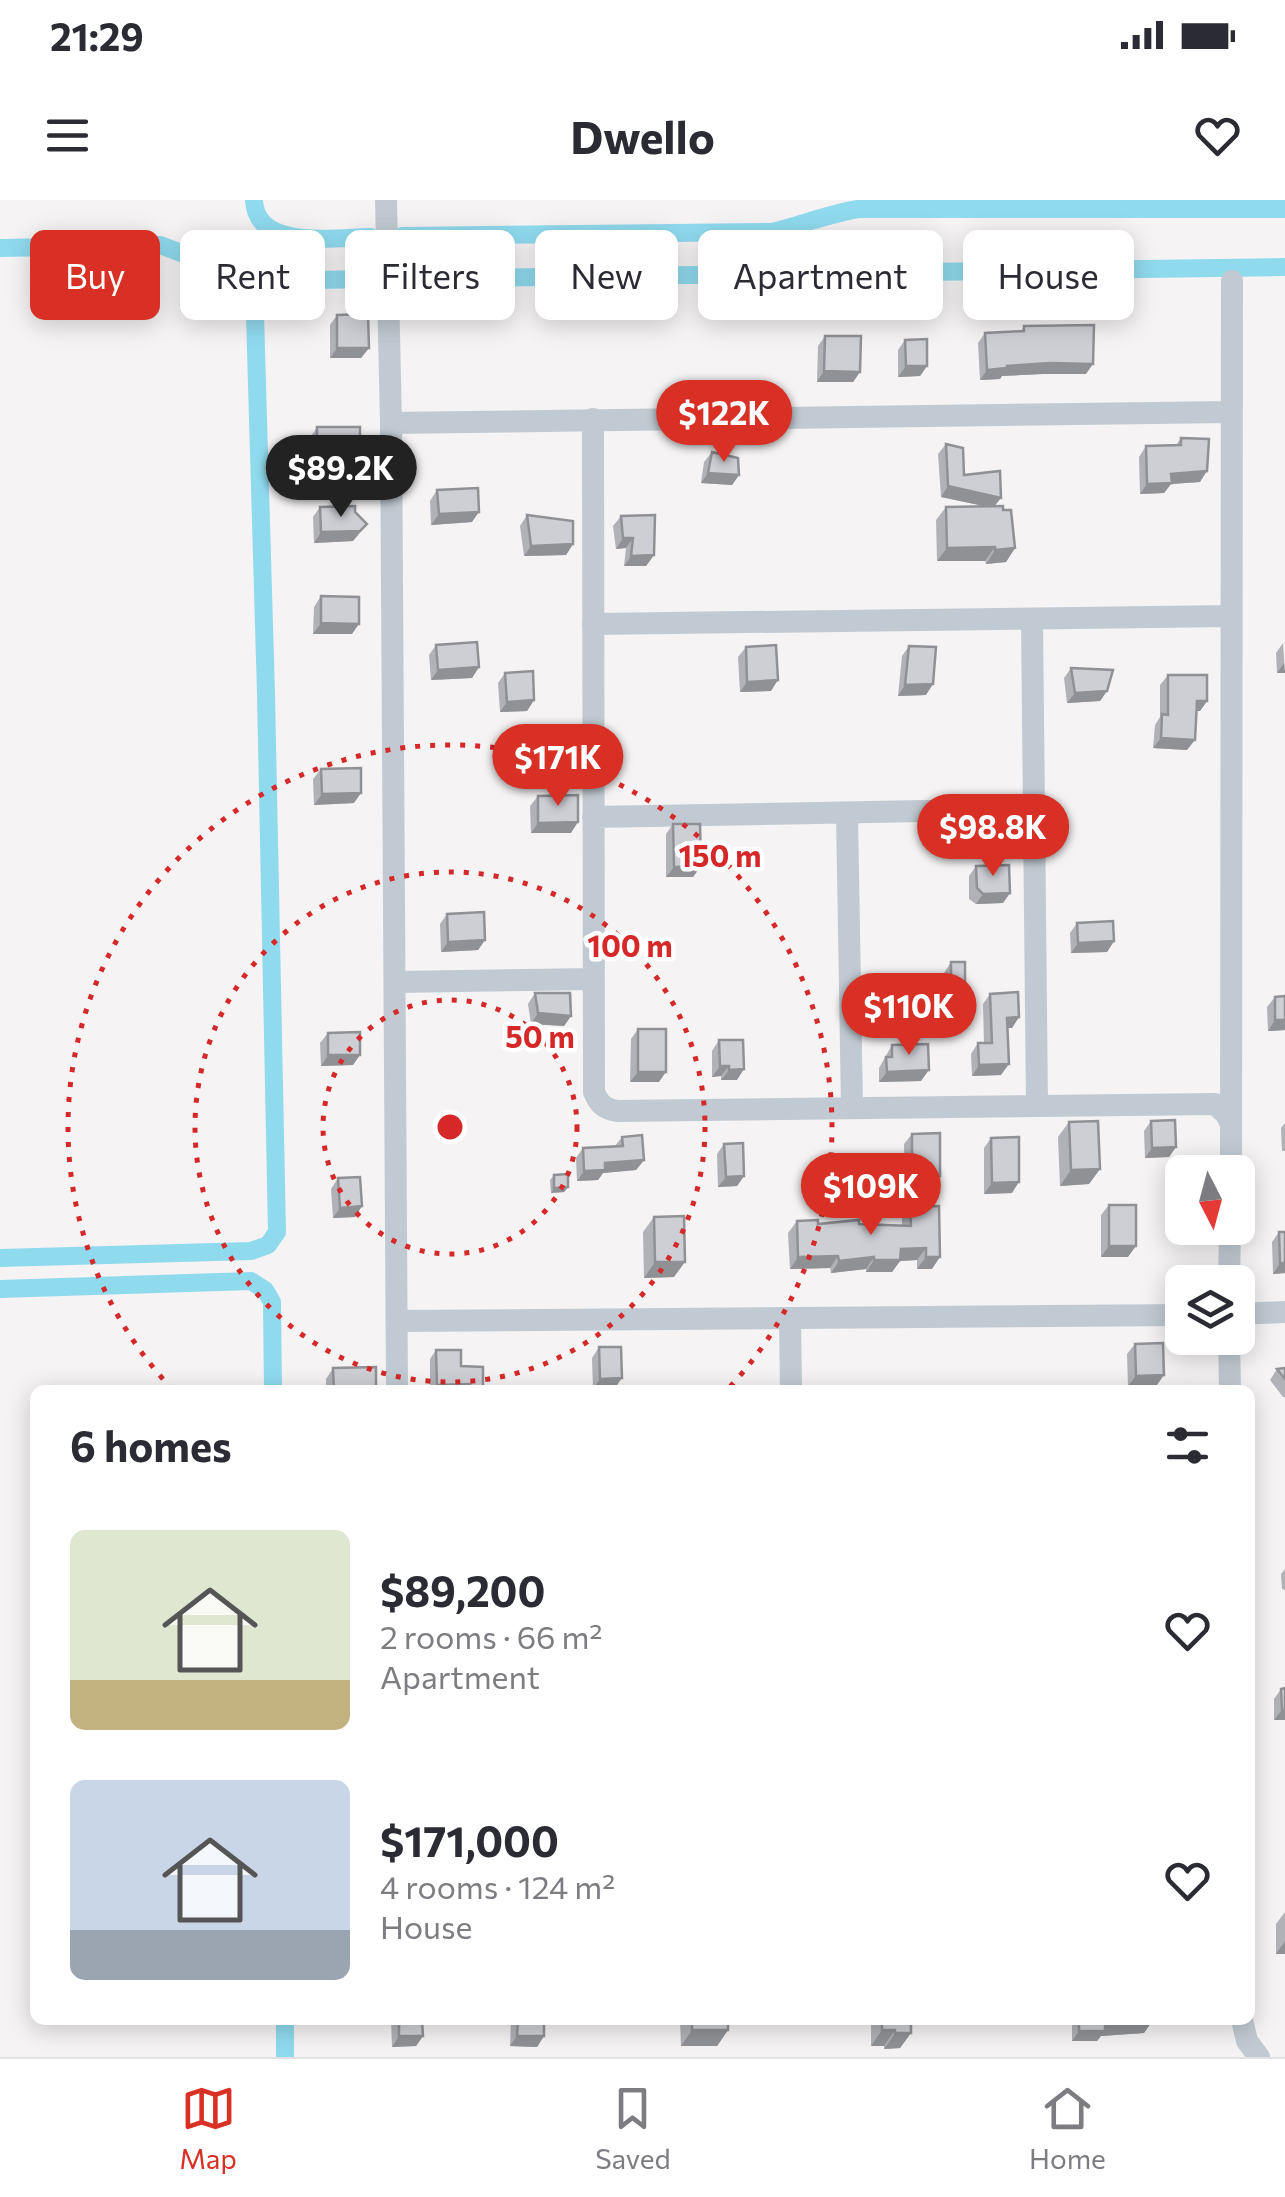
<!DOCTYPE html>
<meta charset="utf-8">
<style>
:root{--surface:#fff;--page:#f2f2f3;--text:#2b2b33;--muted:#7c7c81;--line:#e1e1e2;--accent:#d93025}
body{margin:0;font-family:Commissioner,sans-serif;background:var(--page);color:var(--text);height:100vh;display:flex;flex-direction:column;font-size:38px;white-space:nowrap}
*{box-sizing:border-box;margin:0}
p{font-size:32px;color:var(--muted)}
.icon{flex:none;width:55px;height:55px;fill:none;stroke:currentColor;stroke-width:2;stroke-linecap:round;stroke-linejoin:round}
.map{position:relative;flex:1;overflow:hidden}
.side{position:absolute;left:30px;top:1185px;width:1225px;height:640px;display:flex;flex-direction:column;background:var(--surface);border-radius:15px;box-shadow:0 5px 25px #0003}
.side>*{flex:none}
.guide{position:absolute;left:30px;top:30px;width:1225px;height:90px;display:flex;gap:20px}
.needle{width:65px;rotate:174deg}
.tools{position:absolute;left:1165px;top:955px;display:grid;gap:20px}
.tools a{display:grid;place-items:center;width:90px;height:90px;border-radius:15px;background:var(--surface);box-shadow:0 5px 25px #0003;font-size:50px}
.price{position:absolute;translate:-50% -85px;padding:0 22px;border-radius:35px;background:var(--accent);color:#fff;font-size:32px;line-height:65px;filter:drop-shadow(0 2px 5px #0008)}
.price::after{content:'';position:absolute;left:50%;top:60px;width:30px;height:22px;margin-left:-15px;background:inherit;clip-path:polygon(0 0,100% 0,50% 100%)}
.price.current{background:#222;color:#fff}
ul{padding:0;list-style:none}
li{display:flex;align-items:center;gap:30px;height:250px;padding:0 40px}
li span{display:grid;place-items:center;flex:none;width:280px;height:200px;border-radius:15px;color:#555}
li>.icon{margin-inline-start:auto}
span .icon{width:120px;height:120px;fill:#fffc;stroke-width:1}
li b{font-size:42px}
h2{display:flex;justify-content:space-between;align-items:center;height:120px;padding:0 40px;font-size:42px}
.tag{padding:0 35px;border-radius:15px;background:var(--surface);box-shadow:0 5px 25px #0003;font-size:35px;line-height:90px}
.tag.current{background:var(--accent);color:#fff}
.status{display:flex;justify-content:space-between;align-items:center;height:70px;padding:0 50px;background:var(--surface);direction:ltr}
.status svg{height:28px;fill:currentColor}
header{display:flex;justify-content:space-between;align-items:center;height:130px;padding:0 40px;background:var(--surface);font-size:45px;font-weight:700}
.menu{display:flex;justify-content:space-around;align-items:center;height:140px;border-top:2px solid var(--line);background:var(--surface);font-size:28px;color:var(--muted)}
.menu a{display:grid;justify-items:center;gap:5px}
.menu .current{color:var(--accent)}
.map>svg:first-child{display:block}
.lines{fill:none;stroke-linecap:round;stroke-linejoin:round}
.canal{stroke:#90daee;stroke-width:18}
.minor{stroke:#c1cad2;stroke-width:22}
.wall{fill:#b0b2b7}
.shaded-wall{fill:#909195}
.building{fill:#cdcfd5;stroke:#909195;stroke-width:2.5}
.ring{fill:none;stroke:#d62828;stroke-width:5;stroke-dasharray:5 10}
.centre{fill:#d62828;stroke:#fff;stroke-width:5}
.ring-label{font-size:30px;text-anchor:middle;font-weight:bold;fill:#d62828;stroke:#fff;stroke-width:9;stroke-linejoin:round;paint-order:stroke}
</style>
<div class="status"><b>21:29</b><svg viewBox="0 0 49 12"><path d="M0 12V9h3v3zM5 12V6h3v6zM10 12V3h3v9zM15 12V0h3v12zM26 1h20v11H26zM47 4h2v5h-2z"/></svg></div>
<header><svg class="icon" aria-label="menu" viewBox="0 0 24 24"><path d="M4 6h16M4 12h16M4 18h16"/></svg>Dwello<svg class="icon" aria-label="heart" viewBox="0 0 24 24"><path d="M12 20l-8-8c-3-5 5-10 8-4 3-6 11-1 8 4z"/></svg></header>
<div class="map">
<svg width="1285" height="1857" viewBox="0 0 1285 1857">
<rect width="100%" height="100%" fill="#f5f3f3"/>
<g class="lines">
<path class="canal" d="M254,0C256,51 337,37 371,37
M402,36L772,32C801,25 828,14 858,9H1285
M0,48L160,45L192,57L223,75L254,81L372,79
M403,79L1285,67
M0,1058L251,1051L268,1045L277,1032L266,494L254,81
M0,1089L251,1081L265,1090L272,1102L273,1190
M285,1820V1857"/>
<path class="minor" d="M386,0L391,223L397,1190
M593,219L594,892C599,904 604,909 618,911L1215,904L1226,914L1230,922
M391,223L1231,212
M1032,419L1037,906
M593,424L1231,416
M847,613L852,908
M593,617L1034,609
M395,782L593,779
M1231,972L1232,81
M1229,1082L1230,1028
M1238,1114L1285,1112
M790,1119L791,1190
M397,1121L1182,1115
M1229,1138L1230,1190
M1242,1820L1247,1841L1259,1857"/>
</g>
<path class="wall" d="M337,115L369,148L361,158H330V125Z
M1024,126L1086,174H1043L1002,176L1000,179L980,180L978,143L985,133L1021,131Z
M825,136L860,172L853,182H817L818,146Z
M905,140L927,166L920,176L898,177V150Z
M317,227L353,267H310V238Z
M1181,238L1200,282L1171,284L1164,293L1140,294L1139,257L1146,246L1176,245Z
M946,244L964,275L995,306L1003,310L1015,348L1006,362L986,364L985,361H937L936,320L946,307L985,306L941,297L938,254Z
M712,252L739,275L732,285L701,283L704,262Z
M437,290L472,322L431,325L430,301Z
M320,307L355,312L367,324L353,341L314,343L313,317Z
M527,315L573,344L566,355L524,356L520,326Z
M621,316L654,355L646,366H624L626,348L616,349L613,326Z
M321,396L352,434H313L314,407Z
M1283,443L1285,473H1277L1276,453Z
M436,445L479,467L472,478L431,480L429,455Z
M909,446L926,495L898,496L902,456Z
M746,447L771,491L740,492L738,457Z
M1071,468L1107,491L1100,501L1067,503L1064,478Z
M505,473L534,500L527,511L500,512L498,483Z
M1168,475L1207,501L1200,511H1196L1187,550L1153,548L1155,525L1160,517V485Z
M321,569L354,603L314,605L313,579Z
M538,596L571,633H531L530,606Z
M673,624L701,666L693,677H666V634Z
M976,666L1010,693L1003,703L976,704L969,699V676Z
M447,714L485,740L478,750L441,752L440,724Z
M1077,723L1114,741L1107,752L1071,753L1070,733Z
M951,762L965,786L958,797H944V773Z
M535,793L571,816L564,826L531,824L528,804Z
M990,794L1019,817L1012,828H1007L1001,875L972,876L971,854L978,843H984L983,804Z
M1275,797L1285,830L1268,831L1267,807Z
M638,829L659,882H630L631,839Z
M328,833L353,865L321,866L320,843Z
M719,840L737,880H721V876L712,877V851Z
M892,845L921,881L879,882V868Z
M1151,921L1176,947L1169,957L1145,958L1144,931Z
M1069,922L1100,969L1089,984L1060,986L1058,937Z
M1285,923V951H1282L1281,928Z
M912,934L933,986L905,987L904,944Z
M622,937L644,960L636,970L603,973L598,980L577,981L576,958L583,948L615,946Z
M991,938L1012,993L984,994V948Z
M724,944L744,976L737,986L718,987L717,954Z
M554,975L568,987L564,992L551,993L550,980Z
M338,978L362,1006L355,1017L333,1018L331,989Z
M1109,1005L1128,1057H1101V1015Z
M910,1007L932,1069H917V1060L900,1061L892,1072H866V1069L831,1073L830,1068L790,1069L788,1033L797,1021L818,1024L902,1025V1019Z
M654,1017L674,1077L644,1078L643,1032Z
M1279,1032H1285V1073L1273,1074L1272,1042Z
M1135,1144L1157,1185L1128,1186L1127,1154Z
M599,1147L615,1188L593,1189L592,1158Z
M436,1150L461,1166L483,1188L481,1190H430V1159Z
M333,1168L375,1190H326V1179Z
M1285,1168V1197H1283L1270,1180L1277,1169Z
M1285,1369V1390L1282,1389L1281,1374Z
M1285,1488V1520H1274V1499L1281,1489Z
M1285,1712V1754H1276V1724Z
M391,1820H422L423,1836L416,1846L392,1847Z
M511,1820H544V1836L537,1847L510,1846Z
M681,1820H728V1830L717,1846H681L680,1822Z
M871,1820H911V1833L900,1848L884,1849V1846H871Z
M1072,1820H1153L1144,1833L1101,1836L1097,1841H1072Z"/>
<path class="shaded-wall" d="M337,148H369L361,158H330Z
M1050,163L1093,164L1086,174H1043L1002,176L1000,179L980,180L987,170L1007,166Z
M906,166H927L920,176L898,177Z
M824,171L860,172L853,182H817Z
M360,256L353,267H310L317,257Z
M1207,271L1200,282L1171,284L1164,293L1140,294L1147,284L1171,274Z
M708,273L739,275L732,285L701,283Z
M948,286L1001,298L993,308L941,297Z
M479,312L472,322L431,325L439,314Z
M367,324L353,341L314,343L321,332Z
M623,338H633L626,348L616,349Z
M573,344L566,355L524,356L531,346Z
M995,347L985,361H937L947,348Z
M1015,348L1006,362L986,364L995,350Z
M654,355L646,366H624L631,356Z
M321,423L359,424L352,434H313Z
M1284,463L1285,473H1277Z
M479,467L472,478L431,480L438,470Z
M778,480L771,491L740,492L747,482Z
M933,484L926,495L898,496L905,485Z
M1107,491L1100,501L1067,503L1075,493Z
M534,500L527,511L500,512L507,502Z
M1197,501H1207L1200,511H1190Z
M1161,538L1195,540L1187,550L1153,548Z
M361,593L354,603L314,605L322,594Z
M578,622L571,633H531L538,623Z
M701,666L693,677H666L674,667Z
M1010,693L1003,703L976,704L983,694Z
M485,740L478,750L441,752L448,742Z
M1114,741L1107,752L1071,753L1078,743Z
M965,786L958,797H944L951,787Z
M538,813L571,816L564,826L531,824Z
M1019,817L1012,828H1000L1007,818Z
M1275,820H1285V830L1268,831Z
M328,855H360L353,865L321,866Z
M1009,864L1001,875L972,876L979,865Z
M720,866H729L721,876L712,877Z
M744,869L737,880H721L729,870Z
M929,870L921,881L879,882L887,872Z
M638,872H666L659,882H630Z
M1176,947L1169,957L1145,958L1152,948Z
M644,960L636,970L603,973L598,980L577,981L584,971L605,963Z
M1100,969L1089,984L1060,986L1071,970Z
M744,976L737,986L718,987L726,977Z
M912,976H940L933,986L905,987Z
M1019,982L1012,993L984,994L992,983Z
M568,987L564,992L551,993L554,988Z
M362,1006L355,1017L333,1018L340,1008Z
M1109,1046H1136L1128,1057H1101Z
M926,1048L917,1060L900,1061L892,1072H866L874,1060L901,1049Z
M838,1056L830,1068L790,1069L798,1057Z
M874,1057L866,1069L831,1073L839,1061Z
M926,1057H940L932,1069H917Z
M655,1062H685L674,1077L644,1078Z
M1280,1063H1285V1073L1273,1074Z
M1164,1175L1157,1185L1128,1186L1136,1176Z
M622,1178L615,1188L593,1189L600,1179Z
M470,1184L466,1190H433L437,1185Z
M1282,1510H1285V1520H1274Z
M1285,1741V1754H1276Z
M1153,1820L1144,1833L1101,1836L1097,1841H1072L1079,1831L1105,1826Z
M692,1830H728L717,1846H681Z
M882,1830H895L884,1846H871Z
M895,1833H911L900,1848L884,1849Z
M399,1836H423L416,1846L392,1847Z
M517,1836H544L537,1847L510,1846Z"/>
<path class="building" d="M368,114L369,148H337V115Z
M1094,125L1093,164L1050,163L1007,166V168L987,170L985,133L1024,131V126Z
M825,136H861L860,172L824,171Z
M927,139V166H906L905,140Z
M317,227H360V256L317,257Z
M1181,238L1209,239L1207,271L1171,274L1172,283L1147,284L1146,246L1181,245Z
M946,244L963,248L964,275L1000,271L1001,298L948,286Z
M712,252L738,258L739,275L708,273Z
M478,288L479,312L439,314L437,290Z
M355,306V312L367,324L360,331L321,332L320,307Z
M1003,306V310H1011L1015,348L995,350V347L947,348L946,307Z
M527,315L573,321V344L531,346Z
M655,315L654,355L631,356L633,338H623L621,316Z
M321,396L359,397V424L321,423Z
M477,442L479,467L438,470L436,445Z
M776,445L778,480L747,482L746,447Z
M909,446L936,447L933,484L905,485Z
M1071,468L1113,470L1107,491L1075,493Z
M533,471L534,500L507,502L505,473Z
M1168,475H1207V501H1197L1195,540L1161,538L1162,514L1168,515Z
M361,568V593L322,594L321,569Z
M578,595V622L538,623V596Z
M673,624H700L701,666L674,667Z
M1009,665L1010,693L983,694L977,688L976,666Z
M484,712L485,740L448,742L447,714Z
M1113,721L1114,741L1078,743L1077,723Z
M951,762H965V786L951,787Z
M1018,792L1019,817L1007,818L1009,864L979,865L978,843H992L990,794Z
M535,793H570L571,816L538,813Z
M1285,796V820H1275V797Z
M638,829H666V872H638Z
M360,832V855H328V833Z
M719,840H743L744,869L729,870V866H720Z
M928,844L929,870L887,872L886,857H892V845Z
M1175,920L1176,947L1152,948L1151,921Z
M1098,921L1100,969L1071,970L1069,922Z
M940,933V976H912V934Z
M642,935L644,960L605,963V970L584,971L583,948L623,946L622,937Z
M1019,937V982L992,983L991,938Z
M743,943L744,976L726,977L724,944Z
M568,974V987L554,988V975Z
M360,977L362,1006L340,1008L338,978Z
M1109,1005H1136V1046H1109Z
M939,1006L940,1057H926V1048L901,1049L900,1060H874V1057L839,1061L838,1056L798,1057L797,1021L818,1020V1024L859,1020V1024L911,1026L910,1007Z
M684,1016L685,1062H655L654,1017Z
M1279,1032H1285V1063H1280Z
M1163,1143L1164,1175L1136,1176L1135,1144Z
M599,1147H621L622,1178L600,1179Z
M436,1150H461V1166L483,1167V1188H470V1184L437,1185Z
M376,1167V1188H371V1190H334L333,1168Z
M1285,1168V1179L1277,1169Z
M1285,1488V1510H1282L1281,1489Z
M399,1820H422L423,1836H399Z
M518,1820H544V1836H517Z
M692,1820H728V1830H692Z
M882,1820H911V1833H895V1830H882Z
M1079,1820H1151V1823L1105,1826V1831H1079Z"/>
<g class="ring">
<circle cx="450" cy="927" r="127"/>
<circle cx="450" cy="927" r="255"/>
<path d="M173 1190A382 382 0 1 1 727 1190"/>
</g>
<circle cx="450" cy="927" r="15" class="centre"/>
<g class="ring-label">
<text x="720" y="667">150 m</text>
<text x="630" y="757">100 m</text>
<text x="540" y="848">50 m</text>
</g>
</svg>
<div class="tools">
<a><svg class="needle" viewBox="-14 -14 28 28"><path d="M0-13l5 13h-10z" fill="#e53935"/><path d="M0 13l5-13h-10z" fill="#7c7c81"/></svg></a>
<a><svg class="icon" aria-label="layers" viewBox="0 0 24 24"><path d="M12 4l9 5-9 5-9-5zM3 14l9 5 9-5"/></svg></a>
</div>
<b class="price" style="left:724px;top:265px">$122K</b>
<b class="price current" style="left:341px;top:320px">$89.2K</b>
<b class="price" style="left:558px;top:609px">$171K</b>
<b class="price" style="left:993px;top:679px">$98.8K</b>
<b class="price" style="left:909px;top:858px">$110K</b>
<b class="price" style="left:871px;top:1038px">$109K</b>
<div class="guide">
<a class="tag current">Buy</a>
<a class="tag">Rent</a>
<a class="tag">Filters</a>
<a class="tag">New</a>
<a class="tag">Apartment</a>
<a class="tag">House</a>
</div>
<section class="side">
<h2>6 homes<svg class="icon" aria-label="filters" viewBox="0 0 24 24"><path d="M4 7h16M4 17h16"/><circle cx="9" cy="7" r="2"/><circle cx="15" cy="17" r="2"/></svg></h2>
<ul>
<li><span style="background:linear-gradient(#dfe7d0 75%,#c2b280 0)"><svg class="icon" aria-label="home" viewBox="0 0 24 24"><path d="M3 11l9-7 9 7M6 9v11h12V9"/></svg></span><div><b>$89,200</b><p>2 rooms · 66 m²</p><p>Apartment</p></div><svg class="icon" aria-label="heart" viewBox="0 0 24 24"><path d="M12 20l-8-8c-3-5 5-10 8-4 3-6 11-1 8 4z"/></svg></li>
<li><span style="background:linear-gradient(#c9d6e8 75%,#9aa5b1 0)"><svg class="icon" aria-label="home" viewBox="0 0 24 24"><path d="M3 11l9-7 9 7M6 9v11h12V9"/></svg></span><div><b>$171,000</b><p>4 rooms · 124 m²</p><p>House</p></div><svg class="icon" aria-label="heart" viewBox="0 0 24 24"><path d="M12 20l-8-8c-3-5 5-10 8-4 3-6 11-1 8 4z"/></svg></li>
</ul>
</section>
</div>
<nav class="menu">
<a class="current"><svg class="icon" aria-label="map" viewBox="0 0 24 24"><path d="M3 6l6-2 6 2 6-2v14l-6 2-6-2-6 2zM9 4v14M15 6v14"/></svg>Map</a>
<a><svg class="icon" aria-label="saved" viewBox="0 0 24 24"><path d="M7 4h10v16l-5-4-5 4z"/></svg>Saved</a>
<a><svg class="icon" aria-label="home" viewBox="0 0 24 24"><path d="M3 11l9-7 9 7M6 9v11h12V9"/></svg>Home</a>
</nav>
